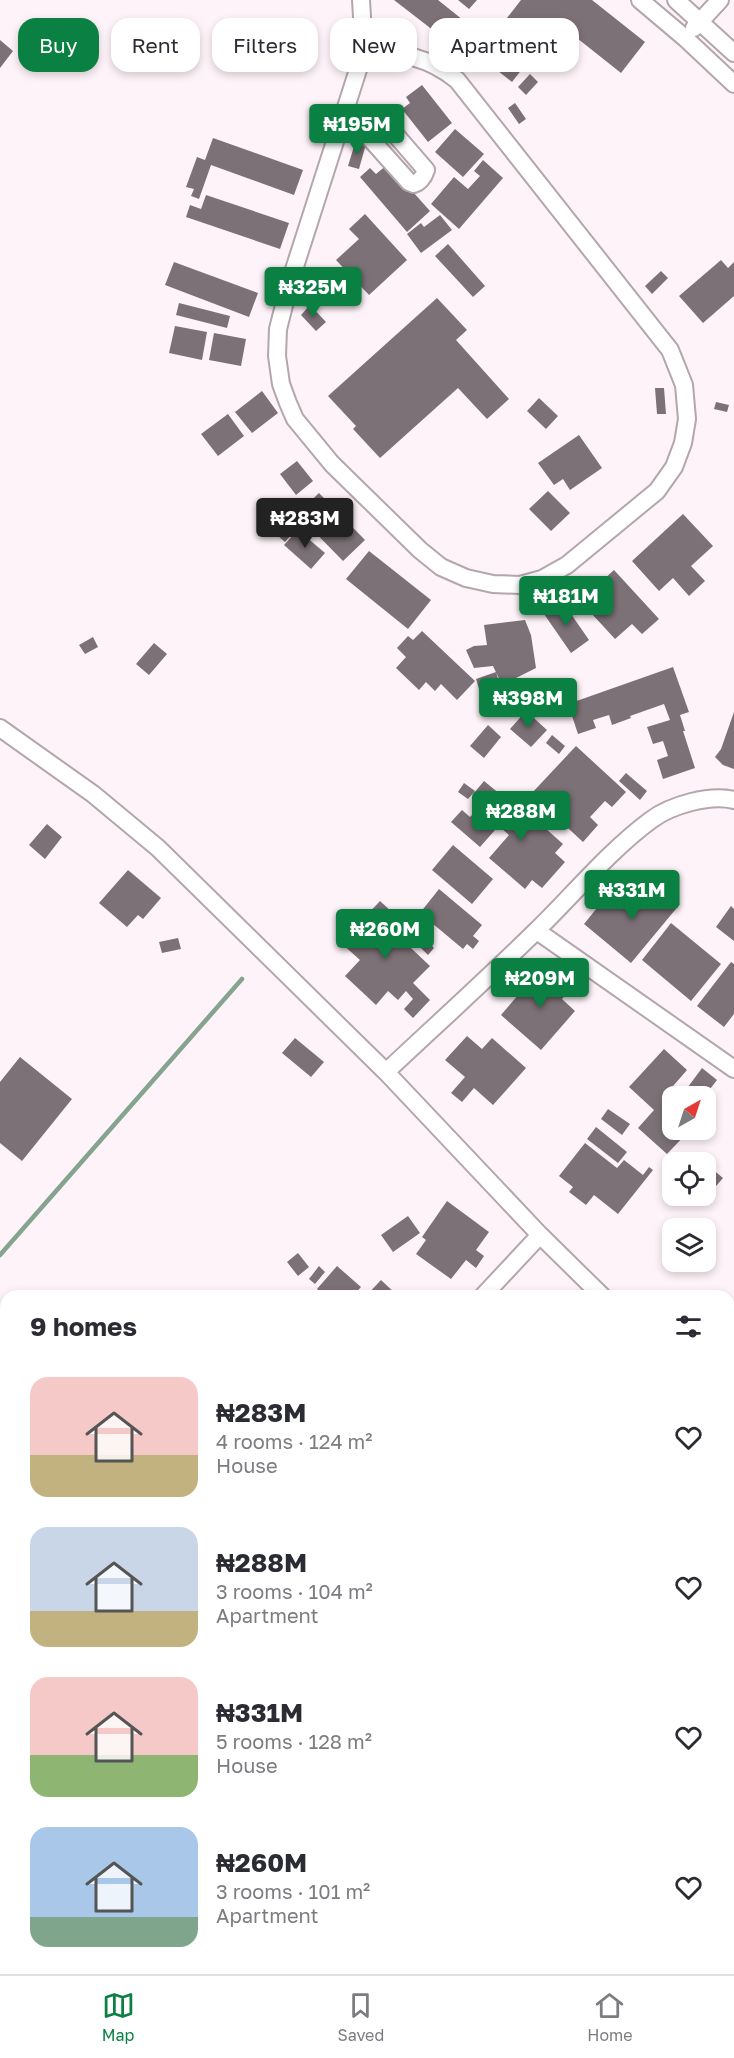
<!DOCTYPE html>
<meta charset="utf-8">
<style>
:root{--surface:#fff;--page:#f2f2f3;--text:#2b2b33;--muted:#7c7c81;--line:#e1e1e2;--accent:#0b8043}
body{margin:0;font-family:"Golos Text",sans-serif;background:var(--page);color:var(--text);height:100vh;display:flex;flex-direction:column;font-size:22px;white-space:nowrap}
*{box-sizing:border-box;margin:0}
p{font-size:20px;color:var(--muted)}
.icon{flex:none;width:33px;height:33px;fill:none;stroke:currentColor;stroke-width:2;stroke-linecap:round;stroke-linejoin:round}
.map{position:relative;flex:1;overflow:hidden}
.details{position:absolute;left:0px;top:1290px;width:735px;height:684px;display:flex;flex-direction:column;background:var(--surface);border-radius:18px 18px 0 0;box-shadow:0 3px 9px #0003}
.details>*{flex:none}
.guide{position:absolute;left:18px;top:18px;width:699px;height:54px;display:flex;gap:12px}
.needle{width:39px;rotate:39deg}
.tools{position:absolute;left:662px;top:1086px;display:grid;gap:12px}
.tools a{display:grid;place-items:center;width:54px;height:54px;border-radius:12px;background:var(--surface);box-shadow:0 3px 9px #0003;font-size:30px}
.price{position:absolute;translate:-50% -51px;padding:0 14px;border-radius:6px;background:var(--accent);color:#fff;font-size:20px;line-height:39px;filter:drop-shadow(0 2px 3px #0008)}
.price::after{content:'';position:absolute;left:50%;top:36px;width:18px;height:14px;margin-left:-9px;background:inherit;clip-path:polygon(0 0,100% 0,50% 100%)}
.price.active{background:#222;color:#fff}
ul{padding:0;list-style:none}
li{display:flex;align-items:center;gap:18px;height:150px;padding:0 30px}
li span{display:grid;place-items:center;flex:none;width:168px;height:120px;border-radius:18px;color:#555}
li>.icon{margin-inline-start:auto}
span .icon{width:72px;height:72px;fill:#fffc;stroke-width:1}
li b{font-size:26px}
h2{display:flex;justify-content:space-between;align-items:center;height:72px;padding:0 30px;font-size:26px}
.tag{padding:0 21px;border-radius:18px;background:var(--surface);box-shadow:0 3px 9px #0003;font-size:21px;line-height:54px}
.tag.active{background:var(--accent);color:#fff}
.tabs{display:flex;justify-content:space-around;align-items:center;height:84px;border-top:2px solid var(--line);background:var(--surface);font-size:16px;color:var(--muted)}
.tabs a{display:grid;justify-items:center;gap:3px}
.tabs .active{color:var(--accent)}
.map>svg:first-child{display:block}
.green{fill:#daede0}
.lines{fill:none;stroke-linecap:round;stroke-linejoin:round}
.stream{stroke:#85a490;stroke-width:4.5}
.building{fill:#7c7176}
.minor-casing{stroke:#b3a6ac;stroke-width:20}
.minor{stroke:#fff;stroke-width:16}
</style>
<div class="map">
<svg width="734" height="1974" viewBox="0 0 734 1974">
<rect width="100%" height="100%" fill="#fef3f8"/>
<path class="green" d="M83,1968H545L552,1974H78Z"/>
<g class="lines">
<path class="stream" d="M0,1255L242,979"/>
</g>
<path class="building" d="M394,0H438L463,20L447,41Z
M458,0H477L469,9Z
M521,0H592L645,42L621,73L558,23L512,82L478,55Z
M0,40L13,51L0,68Z
M27,41L43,55L35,65L19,51Z
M530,74L538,82L526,95L518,87Z
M422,85L452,123L428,142L402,109L410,103L406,97Z
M515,103L526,119L519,124L508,108Z
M366,113L377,122L369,132L358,124Z
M455,129L484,154L463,177L435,152Z
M213,138L303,170L294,195L211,165L199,199L191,196L194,189L186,187L197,157L205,160Z
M356,140L366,144L359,169L348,166Z
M483,160L503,178L459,229L431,204L454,177L468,189L480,176L474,171Z
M388,164L430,211L407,232L360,177L370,168L376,174Z
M206,195L289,223L280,249L186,217L190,205L201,209Z
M365,214L407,260L369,295L336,260L359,239L349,229Z
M440,215L452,230L421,253L407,234L421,223L424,227Z
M448,244L485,286L473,297L435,256Z
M721,260L728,268L734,262V296L703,323L679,296Z
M174,262L258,293L249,317L165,285Z
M661,271L668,278L652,294L645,286Z
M339,274L347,282L334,296L326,288Z
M437,298L467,330L456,340L509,399L487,419L458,388L380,458L353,429L356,426L328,396Z
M179,303L230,316L227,328L176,315Z
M310,305L326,322L316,331L301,315Z
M175,326L207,332L202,360L169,353Z
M214,333L246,339L241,366L209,360Z
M655,388H664L666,414H657Z
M262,391L278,413L252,433L235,412Z
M539,398L558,416L546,429L527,411Z
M716,402L729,405L727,412L714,409Z
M228,414L244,436L218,456L201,434Z
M579,435L602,468L570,490L563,479L554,485L538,463Z
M297,461L313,481L296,495L280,474Z
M548,491L570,513L551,531L529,509Z
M319,493L365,540L343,561L297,514Z
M683,514L713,546L691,566L705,581L689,596L673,578L659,591L632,561Z
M289,523L296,529L285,542L277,535Z
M298,530L325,553L311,569L284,545Z
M369,551L431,600L408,629L346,579Z
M614,570L659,619L642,634L632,624L615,639L580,601Z
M562,601L589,640L571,653L544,614Z
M525,620L531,635L536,668L502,685L493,666L474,668L466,650L474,646L487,645L484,625Z
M422,631L475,681L457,700L441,684L435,691L426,682L419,690L396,668L406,657L397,648L408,636L413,640Z
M93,637L98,647L85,654L79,645Z
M154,643L167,654L149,675L136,664Z
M673,667L689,712L680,715L685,731H683L695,768L663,779L657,760L668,756L663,741L653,744L647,727L670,720L664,704L630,716L631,718L612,725L609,715L593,720L596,728L578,734L568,704Z
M496,672L499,682L479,689L476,679Z
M526,711L547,730L531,747L510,729Z
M734,712V769L723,765L715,757L721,749Z
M488,725L501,737L484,758L470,746Z
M552,735L565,746L559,754L546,743Z
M576,746L626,792L612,807L605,801L590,817L598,825L583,842L531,794Z
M626,773L647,791L640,800L619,781Z
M484,781L516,807L507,818L514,824L526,811L563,844L555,853L565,862L542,888L532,880L525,889L489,858L509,835L479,809L485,802L474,793Z
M464,783L475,791L468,799L458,792Z
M462,810L470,817L474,813L495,830L480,847L451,822Z
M47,824L62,837L45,859L29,845Z
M453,845L493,879L472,904L432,870Z
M128,870L161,898L143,919L138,915L127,927L99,903Z
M637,872L649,884L643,890L631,878Z
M654,883L680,904L631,963L584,924L605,898L618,908L629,894L639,902Z
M439,889L482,925L473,936L479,941L473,949L467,944L463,949L420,913Z
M380,901L403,922L394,932L430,966L413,983L430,1000L413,1018L404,1009L413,999L406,991L398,1000L388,991L376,1005L345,976L360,960L341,943Z
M731,906L734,909V941L716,927Z
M671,923L721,964L691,1001L642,960Z
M420,933L434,948L428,955L413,940Z
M178,938L181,949L162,953L159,942Z
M731,962L734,964V1014L724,1027L697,1006Z
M543,966L570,990L562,999L575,1011L541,1050L501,1015Z
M510,973L522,984L512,995L500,985Z
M467,1036L482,1049L492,1038L526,1068L493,1105L474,1088L462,1102L451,1093L465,1077L445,1060Z
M295,1038L324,1062L311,1077L282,1053Z
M664,1049L687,1070L667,1093L672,1097V1130H690L667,1154L638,1128L654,1110L629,1087Z
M20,1057L72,1099L22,1161L0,1143V1082Z
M702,1068L717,1080L707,1093L700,1087L693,1096L685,1091Z
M608,1109L630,1124L622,1135L601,1119Z
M596,1127L627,1152L618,1163L587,1139Z
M585,1143L617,1168L624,1160L643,1175L649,1167L653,1170L618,1214L594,1195L586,1205L569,1192L573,1187L559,1176Z
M705,1163L723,1178L703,1201L698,1196H705Z
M447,1201L489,1232L476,1250L484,1256L476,1268L466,1260L451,1279L416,1254L426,1240L422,1237Z
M408,1216L420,1233L393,1252L381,1235Z
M298,1253L309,1267L298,1276L287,1262Z
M319,1266L325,1272L315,1284L309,1279Z
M337,1266L361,1287L353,1296H325L317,1289Z
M381,1280L398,1296H366Z
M734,1481V1544L729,1540V1489Z
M0,1536L6,1541V1559L0,1566Z
M729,1586L734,1590V1610L729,1617Z"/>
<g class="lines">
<g class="minor-casing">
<path id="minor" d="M361,0L364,51L290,282L278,329L277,356L281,384L288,403L295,419L332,464L420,550L441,567L466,578L493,584L520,585L542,579L567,565L657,491L674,467L683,443L687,419L684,385L670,350L457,80C429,57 400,52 364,51
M640,0L685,38L734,84
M676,0L734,53
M694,28L720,0
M340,124L367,135L409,182L414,184C420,182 424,176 426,170L394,133L387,131L367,135
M0,728L93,794L158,848L386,1072L540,1235L602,1296
M537,931L734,1069
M386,1072C436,1025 487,979 536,931C574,894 609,851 651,820C671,805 710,794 734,800
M483,1296L540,1235
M729,1415L734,1418
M729,1684L734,1685"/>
</g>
<use href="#minor" class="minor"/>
</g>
</svg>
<div class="tools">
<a><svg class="needle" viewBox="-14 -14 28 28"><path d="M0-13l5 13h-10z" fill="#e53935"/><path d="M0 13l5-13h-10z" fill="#7c7c81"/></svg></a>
<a><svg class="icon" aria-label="locate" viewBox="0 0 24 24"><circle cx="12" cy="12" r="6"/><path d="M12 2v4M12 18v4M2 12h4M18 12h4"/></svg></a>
<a><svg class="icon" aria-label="layers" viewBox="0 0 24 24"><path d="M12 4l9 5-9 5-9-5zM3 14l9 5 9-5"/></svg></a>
</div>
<b class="price" style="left:357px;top:155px">₦195M</b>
<b class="price" style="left:313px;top:318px">₦325M</b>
<b class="price active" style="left:305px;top:549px">₦283M</b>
<b class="price" style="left:566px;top:627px">₦181M</b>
<b class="price" style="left:528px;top:729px">₦398M</b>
<b class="price" style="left:521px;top:842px">₦288M</b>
<b class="price" style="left:632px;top:921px">₦331M</b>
<b class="price" style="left:385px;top:960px">₦260M</b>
<b class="price" style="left:540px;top:1009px">₦209M</b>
<div class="guide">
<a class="tag active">Buy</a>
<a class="tag">Rent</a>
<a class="tag">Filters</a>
<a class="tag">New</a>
<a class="tag">Apartment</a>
</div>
<section class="details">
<h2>9 homes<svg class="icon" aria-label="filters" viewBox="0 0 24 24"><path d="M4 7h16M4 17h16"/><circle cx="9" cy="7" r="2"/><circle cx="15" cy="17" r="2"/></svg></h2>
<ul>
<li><span style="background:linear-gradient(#f6c9c9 65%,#c2b280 0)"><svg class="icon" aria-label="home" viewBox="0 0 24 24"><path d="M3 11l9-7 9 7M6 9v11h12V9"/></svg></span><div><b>₦283M</b><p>4 rooms · 124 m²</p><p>House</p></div><svg class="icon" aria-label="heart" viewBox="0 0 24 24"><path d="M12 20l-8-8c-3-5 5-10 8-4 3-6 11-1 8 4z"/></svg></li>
<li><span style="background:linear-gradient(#c9d6e8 70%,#c2b280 0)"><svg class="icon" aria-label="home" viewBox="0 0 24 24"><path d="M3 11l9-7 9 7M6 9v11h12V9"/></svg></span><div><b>₦288M</b><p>3 rooms · 104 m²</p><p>Apartment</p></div><svg class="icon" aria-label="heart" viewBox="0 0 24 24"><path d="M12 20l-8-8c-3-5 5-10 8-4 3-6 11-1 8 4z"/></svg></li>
<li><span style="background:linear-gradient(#f6c9c9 65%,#8fb573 0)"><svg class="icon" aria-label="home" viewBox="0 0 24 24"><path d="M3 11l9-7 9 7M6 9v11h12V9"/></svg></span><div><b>₦331M</b><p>5 rooms · 128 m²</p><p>House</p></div><svg class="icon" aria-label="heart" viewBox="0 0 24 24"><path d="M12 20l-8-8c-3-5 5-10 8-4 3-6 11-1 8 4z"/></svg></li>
<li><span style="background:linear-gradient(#a9c7e8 75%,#7fa58c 0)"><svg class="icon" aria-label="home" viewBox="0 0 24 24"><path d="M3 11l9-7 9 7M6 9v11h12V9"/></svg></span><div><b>₦260M</b><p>3 rooms · 101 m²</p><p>Apartment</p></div><svg class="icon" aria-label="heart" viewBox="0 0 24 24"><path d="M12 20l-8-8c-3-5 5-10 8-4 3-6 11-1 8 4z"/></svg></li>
</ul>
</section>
</div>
<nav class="tabs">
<a class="active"><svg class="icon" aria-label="map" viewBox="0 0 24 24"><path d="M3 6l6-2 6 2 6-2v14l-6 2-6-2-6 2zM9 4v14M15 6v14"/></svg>Map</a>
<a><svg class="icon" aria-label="saved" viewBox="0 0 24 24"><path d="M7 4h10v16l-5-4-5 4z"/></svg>Saved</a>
<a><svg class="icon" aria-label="home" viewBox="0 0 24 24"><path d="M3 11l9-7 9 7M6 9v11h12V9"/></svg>Home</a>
</nav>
